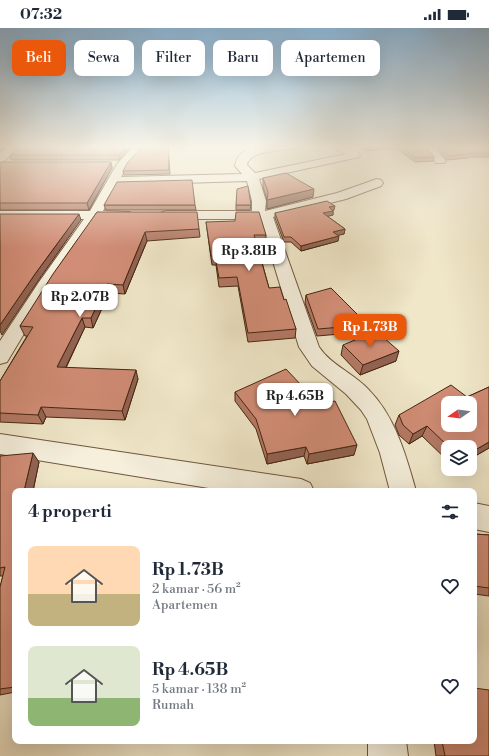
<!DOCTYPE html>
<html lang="id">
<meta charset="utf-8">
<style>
:root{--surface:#fff;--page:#f6f6f7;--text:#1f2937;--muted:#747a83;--accent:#ea580c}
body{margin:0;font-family:"Libre Bodoni",serif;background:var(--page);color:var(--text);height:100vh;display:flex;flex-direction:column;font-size:15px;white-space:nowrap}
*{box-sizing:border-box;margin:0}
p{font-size:13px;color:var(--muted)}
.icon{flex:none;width:22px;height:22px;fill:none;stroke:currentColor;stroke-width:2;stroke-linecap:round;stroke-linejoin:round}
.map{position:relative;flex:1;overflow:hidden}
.drawer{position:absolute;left:12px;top:460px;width:465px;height:256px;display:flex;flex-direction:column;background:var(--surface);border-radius:8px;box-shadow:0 4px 16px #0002}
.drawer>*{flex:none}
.banner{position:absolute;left:12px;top:12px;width:465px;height:36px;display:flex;gap:8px}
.needle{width:26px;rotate:257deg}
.fabs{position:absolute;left:441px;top:368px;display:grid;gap:8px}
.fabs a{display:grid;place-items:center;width:36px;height:36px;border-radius:8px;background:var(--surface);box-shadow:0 4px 16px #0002;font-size:20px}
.price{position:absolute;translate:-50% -34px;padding:0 9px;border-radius:8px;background:#fff;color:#222;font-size:13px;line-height:26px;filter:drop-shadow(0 1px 2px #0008)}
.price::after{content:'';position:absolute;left:50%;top:24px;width:12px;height:9px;margin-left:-6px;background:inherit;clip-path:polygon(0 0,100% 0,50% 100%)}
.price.current{background:var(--accent);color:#fff}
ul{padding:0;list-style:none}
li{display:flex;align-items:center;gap:12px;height:100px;padding:0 16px}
li span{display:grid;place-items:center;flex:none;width:112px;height:80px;border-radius:8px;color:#555}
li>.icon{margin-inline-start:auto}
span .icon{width:48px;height:48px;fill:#fffc;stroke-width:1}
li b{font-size:17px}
h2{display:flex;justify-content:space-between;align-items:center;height:48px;padding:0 16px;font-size:17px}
.pill{padding:0 14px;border-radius:8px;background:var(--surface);box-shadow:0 4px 16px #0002;font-size:14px;line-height:36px}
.pill.current{background:var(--accent);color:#fff}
.status{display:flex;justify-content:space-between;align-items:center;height:28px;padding:0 20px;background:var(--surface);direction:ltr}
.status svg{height:11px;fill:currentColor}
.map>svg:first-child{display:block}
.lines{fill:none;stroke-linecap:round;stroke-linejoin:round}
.minor-casing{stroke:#70563e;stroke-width:2}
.minor{fill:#f5efdc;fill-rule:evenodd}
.wall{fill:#b47965;stroke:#46260f}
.shaded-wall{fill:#926353;stroke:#46260f}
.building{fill:#d18d76;stroke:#46260f;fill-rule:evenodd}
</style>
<div class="status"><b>07:32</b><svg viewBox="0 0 49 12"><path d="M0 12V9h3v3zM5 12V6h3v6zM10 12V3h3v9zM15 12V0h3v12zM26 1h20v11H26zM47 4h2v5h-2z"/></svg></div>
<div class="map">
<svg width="489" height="728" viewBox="0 0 489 728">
<rect width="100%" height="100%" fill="#f0e7c9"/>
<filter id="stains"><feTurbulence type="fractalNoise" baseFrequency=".005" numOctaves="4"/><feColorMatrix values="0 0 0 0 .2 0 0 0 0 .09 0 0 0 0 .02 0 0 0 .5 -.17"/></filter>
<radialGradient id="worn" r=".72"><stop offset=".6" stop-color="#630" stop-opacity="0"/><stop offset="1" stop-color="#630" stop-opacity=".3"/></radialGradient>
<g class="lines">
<g class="minor-casing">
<path id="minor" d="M9,118H20L4,133L0,134V125Z
M134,118H145L128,137L121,149L242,146L235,138C236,132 239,126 245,123C255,117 284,118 295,118L290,121C278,123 249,123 247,137L255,145L346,126L333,120L332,118C342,118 353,118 360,127L359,129L259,151L266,173L265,183L337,165L377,151L381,152L383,155L381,158L346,171L273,189L319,319C331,337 353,345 368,361C395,388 406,427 416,463H390L380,425L367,391L361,382L346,366L312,338L299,319L260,191H167L162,190L160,187L162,184L167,183H252V173L247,153L117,157L103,183L130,184L132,187L130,190L98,191L55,254L7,334L0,336V313L39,254L84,191H0V183H90L117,136Z
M423,118H433L446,133L444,135H436Z
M0,406L301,451L310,455L314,463H227L0,426Z
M474,475L489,478V504L474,501Z
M368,713H406L408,728H368Z"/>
</g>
<use href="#minor" class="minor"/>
</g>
<path class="wall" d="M17,118H132L119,132H11L10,127L15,122Z
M168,118L170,146L124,147L123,143Z
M360,118H425L434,129L433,133L415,134L396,120L366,123Z
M435,118H489V129H468V130L447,132Z
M111,134L112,140L89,182H0V135Z
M263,150L313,169L267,181V172L263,159Z
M104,177H195L196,182H106Z
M236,177H251L250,182H236Z
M333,182V187L327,188L345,201L344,206L337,207L338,213L301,223L291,214H284L275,190V185L334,182Z
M97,184L199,201L200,209L147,213L125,266L109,265L93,300L85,299L66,340L138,351L125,392L46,389L43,396L0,394V353L27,308H25L20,298Z
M206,194L266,207V215L257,216L269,260L284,272L296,301L295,310L248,314L238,258L219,259L216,237H212Z
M306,267L363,292V294L366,297L364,304L317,308L305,275Z
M343,317L396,333L360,347L341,327Z
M489,359V420L470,431V419H448V433L422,408L409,416L399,407L395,397L399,387L467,369Z
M235,364L354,427L307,436L304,428L267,436L256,401L235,373Z
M0,428L39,434L33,463H15V664L0,667V559L3,548H0Z
M474,506L489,507V568L474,566Z
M434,713H474L489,728H436Z"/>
<path class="shaded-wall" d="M1,118H7L0,124V119Z
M128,118H132L119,132V127Z
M376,118H397L396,120L366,123L367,119Z
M111,134L112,140L89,182L87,175Z
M314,161L313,169L267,181V172Z
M335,178L334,182L331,183H333V187L322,190L323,185L329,179Z
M79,186L81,192L38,253L2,307L0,303V297L35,246Z
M345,201L344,206L332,209L333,204Z
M145,204L147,213L125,266L123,257Z
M339,208L338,213L301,223V218Z
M107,256L109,265L93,300L91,290Z
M82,290L85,299L61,349L57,339Z
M399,323L396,333L360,347L363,337Z
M136,342L138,351L125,392L122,383Z
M41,379L46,389L43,396L38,387Z
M427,398L422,408L409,416L413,406Z
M489,414V420L470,431V425Z
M357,417L354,427L307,436L309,426Z
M306,419L304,428L267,436V426Z
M33,425L39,434L33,463H24Z"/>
<path class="building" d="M17,118H128L119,127H10L17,120H14Z
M143,118H168L169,142L123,143L128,134Z
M400,118H425L434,129L416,130Z
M440,118H489V121H488L489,122V125H468L469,126L448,128Z
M1,134H111L87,175H0V135Z
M286,145L314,161L267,172L268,164L263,150Z
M192,152L195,177H104L117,154Z
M248,158L251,177H236L237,161Z
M327,173L335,178L329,179L333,183L323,185L345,201L333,204L339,208L301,218L291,209H284L275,185Z
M97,184H197L199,201L145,204L123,257L107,256L91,290H82L57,339L136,342L122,383L41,379L38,387L0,385V353L33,299L20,298L53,246Z
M236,184H259L266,207H254L269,260L280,259L284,272L286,271L296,301L248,305L237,249L219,250L215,228H211L206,194L235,193Z
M0,186H79L35,246L0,297Z
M331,260L363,292H361L366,297L318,301L306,267Z
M376,303L399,323L363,337L343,317Z
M286,341L319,376L335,373L357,417L309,426L306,419L267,426L256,391L235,364Z
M451,357L467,369L489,359V414L470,425V419H449L427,398L413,406L403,397L399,387ZM448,375H470V397H448Z
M33,425L24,463H15V659L0,661V559L5,539L0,540V428Z
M474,506L489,507V560L474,558Z
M474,660L489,662V728H445L442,713H474Z"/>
<linearGradient id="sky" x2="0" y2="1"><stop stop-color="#8bb7d9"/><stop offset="0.54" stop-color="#f8f4e7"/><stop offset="1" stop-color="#f8f4e7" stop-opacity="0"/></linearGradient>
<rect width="489" height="220" fill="url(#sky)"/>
<rect width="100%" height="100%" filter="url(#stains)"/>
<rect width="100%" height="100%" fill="url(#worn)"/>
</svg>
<div class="fabs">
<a><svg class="needle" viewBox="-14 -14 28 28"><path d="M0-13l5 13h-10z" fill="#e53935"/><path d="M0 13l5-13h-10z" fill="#747a83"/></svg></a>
<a><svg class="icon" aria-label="layers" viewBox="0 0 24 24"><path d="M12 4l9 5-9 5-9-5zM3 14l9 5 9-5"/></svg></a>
</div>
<b class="price" style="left:249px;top:244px">Rp 3.81B</b>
<b class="price" style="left:80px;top:290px">Rp 2.07B</b>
<b class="price current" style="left:370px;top:320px">Rp 1.73B</b>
<b class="price" style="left:295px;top:389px">Rp 4.65B</b>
<div class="banner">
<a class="pill current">Beli</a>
<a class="pill">Sewa</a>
<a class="pill">Filter</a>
<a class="pill">Baru</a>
<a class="pill">Apartemen</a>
</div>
<section class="drawer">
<h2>4 properti<svg class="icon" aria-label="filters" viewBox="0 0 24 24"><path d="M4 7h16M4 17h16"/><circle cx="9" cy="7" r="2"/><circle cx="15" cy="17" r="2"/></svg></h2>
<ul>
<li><span style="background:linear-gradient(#ffd9b3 60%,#c2b280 0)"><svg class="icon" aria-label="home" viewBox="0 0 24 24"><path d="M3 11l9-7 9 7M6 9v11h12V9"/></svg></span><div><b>Rp 1.73B</b><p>2 kamar · 56 m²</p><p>Apartemen</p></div><svg class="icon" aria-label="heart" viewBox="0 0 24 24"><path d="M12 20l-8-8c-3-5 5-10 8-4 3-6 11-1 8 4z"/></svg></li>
<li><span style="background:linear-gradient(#dfe7d0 65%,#8fb573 0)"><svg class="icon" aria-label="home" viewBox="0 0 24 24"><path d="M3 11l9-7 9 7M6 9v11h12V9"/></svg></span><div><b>Rp 4.65B</b><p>5 kamar · 138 m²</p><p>Rumah</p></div><svg class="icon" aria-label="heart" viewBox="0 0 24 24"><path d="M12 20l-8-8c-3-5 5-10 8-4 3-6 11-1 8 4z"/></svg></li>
</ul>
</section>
</div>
